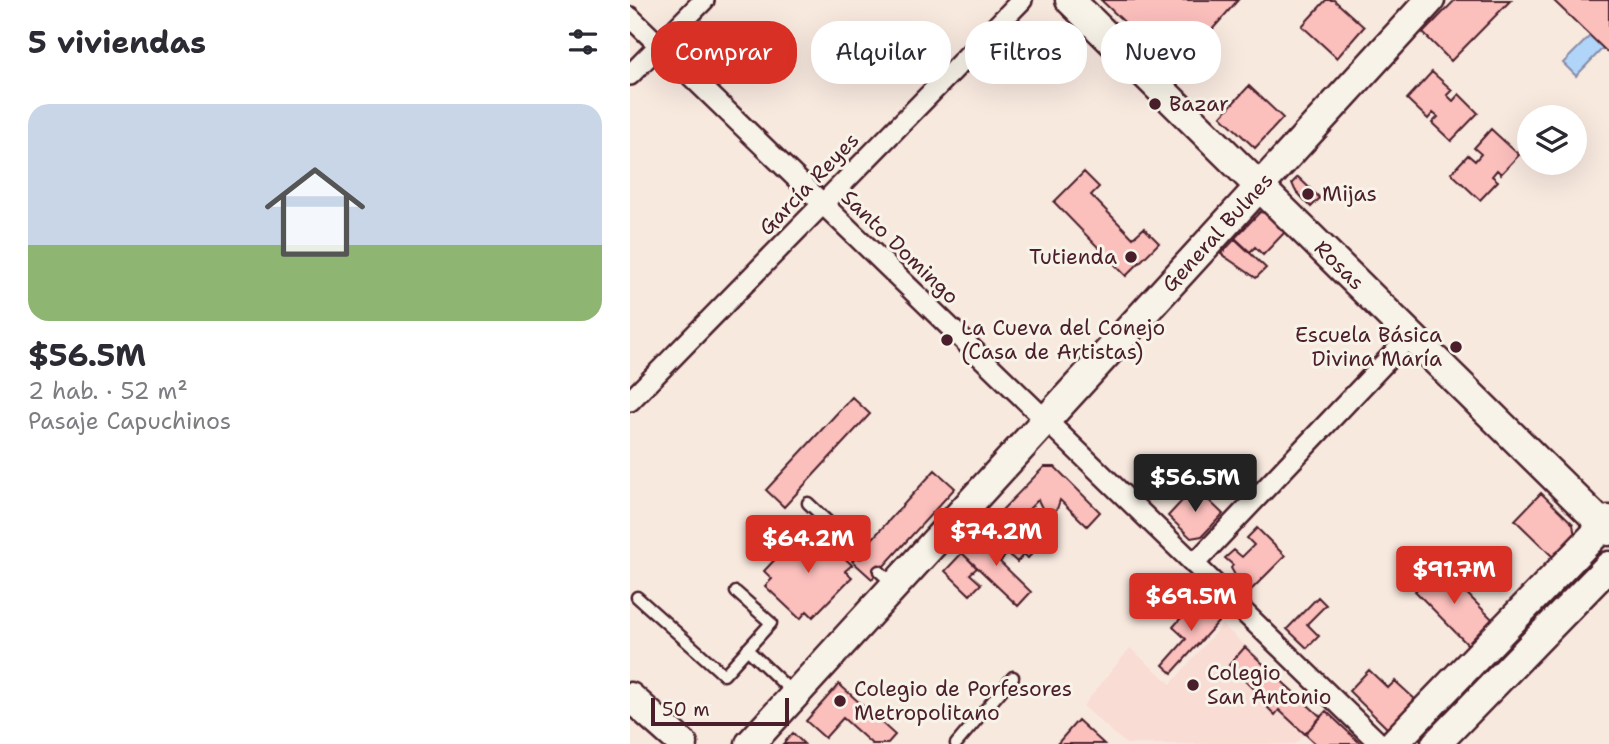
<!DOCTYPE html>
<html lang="es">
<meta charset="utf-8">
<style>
:root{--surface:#fff;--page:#f2f2f3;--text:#2b2b33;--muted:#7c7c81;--accent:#d93025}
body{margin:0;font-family:"Shantell Sans",sans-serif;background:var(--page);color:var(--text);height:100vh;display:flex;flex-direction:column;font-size:26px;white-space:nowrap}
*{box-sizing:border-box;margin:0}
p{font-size:23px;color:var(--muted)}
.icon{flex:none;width:38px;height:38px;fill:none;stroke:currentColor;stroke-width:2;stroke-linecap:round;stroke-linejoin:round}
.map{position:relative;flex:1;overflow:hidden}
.side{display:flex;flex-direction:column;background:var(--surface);width:630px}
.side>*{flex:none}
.hud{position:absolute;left:21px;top:21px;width:665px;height:63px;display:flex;gap:14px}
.tools{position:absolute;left:887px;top:105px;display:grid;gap:14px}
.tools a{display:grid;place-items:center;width:70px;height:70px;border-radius:50%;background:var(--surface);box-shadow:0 7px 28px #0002;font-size:35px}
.scale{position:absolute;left:21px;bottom:18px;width:138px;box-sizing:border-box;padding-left:7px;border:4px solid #4a1f2b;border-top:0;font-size:19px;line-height:24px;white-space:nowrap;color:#4a1f2b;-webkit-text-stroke:5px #f7f3e8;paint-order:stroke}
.price{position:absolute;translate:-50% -60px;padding:0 16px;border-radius:7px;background:var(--accent);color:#fff;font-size:23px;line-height:46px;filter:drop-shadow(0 2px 4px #0008)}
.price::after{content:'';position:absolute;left:50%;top:42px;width:21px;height:16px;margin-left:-10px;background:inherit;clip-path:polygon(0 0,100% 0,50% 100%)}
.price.selected{background:#222;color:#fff}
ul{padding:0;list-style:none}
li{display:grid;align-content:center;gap:14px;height:371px;padding:0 28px}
li span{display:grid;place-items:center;height:217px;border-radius:21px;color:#555}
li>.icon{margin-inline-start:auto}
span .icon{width:126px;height:126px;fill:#fffc;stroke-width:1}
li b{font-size:30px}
h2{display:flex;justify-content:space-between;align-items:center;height:84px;padding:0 28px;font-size:30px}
.pill{padding:0 24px;border-radius:28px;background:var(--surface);box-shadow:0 7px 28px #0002;font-size:24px;line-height:63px}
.pill.selected{background:var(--accent);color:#fff}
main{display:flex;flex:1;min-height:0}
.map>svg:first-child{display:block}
.built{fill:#f9dcd4}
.water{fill:#b0d5f9;stroke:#878ca7;stroke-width:2}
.building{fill:#fbbfbc;stroke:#4a1f2b;stroke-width:2}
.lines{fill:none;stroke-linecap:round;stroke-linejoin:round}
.lane-casing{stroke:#4a1f2b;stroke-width:15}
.street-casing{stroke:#4a1f2b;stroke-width:24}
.secondary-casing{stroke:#4a1f2b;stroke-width:33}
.lane{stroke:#f7f3e8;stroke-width:10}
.street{stroke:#f7f3e8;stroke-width:19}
.secondary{stroke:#f7f3e8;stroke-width:28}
.poi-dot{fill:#4a1f2b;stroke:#f7f3e8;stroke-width:2.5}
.labels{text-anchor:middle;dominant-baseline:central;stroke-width:6;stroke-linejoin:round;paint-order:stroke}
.poi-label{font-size:21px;fill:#4a1f2b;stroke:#f7f3e8;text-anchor:start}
.street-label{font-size:21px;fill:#4a1f2b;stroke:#f7f3e8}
</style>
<main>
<section class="side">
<h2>5 viviendas<svg class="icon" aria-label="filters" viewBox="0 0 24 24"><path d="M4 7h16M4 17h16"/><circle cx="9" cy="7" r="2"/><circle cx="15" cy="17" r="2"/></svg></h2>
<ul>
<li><span style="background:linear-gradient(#c9d6e8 65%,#8fb573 0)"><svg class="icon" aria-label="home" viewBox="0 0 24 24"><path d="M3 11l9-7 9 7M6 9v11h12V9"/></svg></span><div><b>$56.5M</b><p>2 hab. · 52 m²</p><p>Pasaje Capuchinos</p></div></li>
</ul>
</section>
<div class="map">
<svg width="979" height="744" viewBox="0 0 979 744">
<rect width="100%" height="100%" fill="#f8e9df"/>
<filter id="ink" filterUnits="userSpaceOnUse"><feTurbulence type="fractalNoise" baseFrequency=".0143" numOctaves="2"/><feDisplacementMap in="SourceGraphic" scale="14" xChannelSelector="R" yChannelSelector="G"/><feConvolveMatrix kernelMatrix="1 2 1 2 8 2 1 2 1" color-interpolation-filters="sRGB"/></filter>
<g filter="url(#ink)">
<path class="built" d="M592,624L691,717L665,744H496L453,706L500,648L541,684Z"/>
<path class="water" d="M961,35L974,47L946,76L933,63Z"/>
<path class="building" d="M471,0H608L546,71Z
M696,0H704L734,27L707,58L672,26Z
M825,0H881L821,61L793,33Z
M923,0H979V54Z
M802,72L822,90L817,95L823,101L829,94L848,113L821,141L802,123L808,117L803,113L798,119L777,99Z
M619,86L653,118L625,148L591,116Z
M861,129L889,155L871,174L867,170L862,176L868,181L850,200L821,173L838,155L845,161L851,154L844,148Z
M454,172L469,187L461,195L503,238L514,228L529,243L496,276L424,202Z
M668,177L690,198L681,207L665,190L662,183Z
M630,212L635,213L655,232L633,255L625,247L620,252L605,238Z
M605,239L636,268L626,278L591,254Z
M222,397L240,414L154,507L136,490Z
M414,467H425L470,512L457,526L430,500L427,509L421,512L412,508L408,500L384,524L371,511Z
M305,470L325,488L242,579L222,561Z
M565,487L593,514L572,536L561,538L538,516Z
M911,493L943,524L945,537L924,558L885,520Z
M370,512L388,529L379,539L386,545L395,535L408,547L398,558L394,554L387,562L353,531Z
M627,528L655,556L620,591L606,577L601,568L603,565L595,558L604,550L612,557L624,545L617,538Z
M186,531L222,565L215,571L222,577L183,617L177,611L170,619L135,586L142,579L134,571L169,534L176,541Z
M352,532L376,555L370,562L401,592L388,606L332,553Z
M332,553L347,568L340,574L351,584L340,595L315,571Z
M810,566L863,620L838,645L785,591Z
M688,597L696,605L677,624L689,636L677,648L657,629Z
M566,601L589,621L542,673L533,665L556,639L543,627Z
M615,647L658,687L641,705L599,665Z
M739,670L758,688L765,681L787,701L759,730L719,691Z
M209,684L265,735L257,744H242L213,718L195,738L176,721Z
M658,687L691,717L675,734L649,710L645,715L638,708Z
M696,711L731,744H686L675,734Z
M448,720L474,744H427Z
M163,733L174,744H153Z"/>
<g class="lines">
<g class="lane-casing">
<path id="lane" d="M178,503L230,552
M249,571L262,583
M7,597L94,675L141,623L106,592
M117,649L162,692
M326,744L383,677"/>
</g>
<g class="street-casing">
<path id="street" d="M0,17L750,744
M0,75L74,0
M0,401L392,0
M564,564L781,335"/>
</g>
<g class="secondary-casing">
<g id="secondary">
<path id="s1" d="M440,0L979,531"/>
<path d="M0,697L53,744"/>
<path id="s2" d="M120,744L800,0"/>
<path d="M763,744L979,520"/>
<path d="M806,744L979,566"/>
</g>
</g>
<use href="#lane" class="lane"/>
<use href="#street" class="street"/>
<use href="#secondary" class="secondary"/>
</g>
</g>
<g class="poi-dot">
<circle cx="525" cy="104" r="7"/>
<circle cx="678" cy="194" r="7"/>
<circle cx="501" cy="257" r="7"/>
<circle cx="317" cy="340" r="7"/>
<circle cx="826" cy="347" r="7"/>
<circle cx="563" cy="685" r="7"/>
<circle cx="210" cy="701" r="7"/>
</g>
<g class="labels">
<g class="poi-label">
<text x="539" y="104">Bazar</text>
<text x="692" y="194">Mijas</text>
<text x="487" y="257" text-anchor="end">Tutienda</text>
<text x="331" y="328">La Cueva del Conejo<tspan x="331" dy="24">(Casa de Artistas)</tspan></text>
<text x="812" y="335" text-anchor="end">Escuela Básica<tspan x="812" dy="24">Divina María</tspan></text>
<text x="577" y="673">Colegio<tspan x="577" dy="24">San Antonio</tspan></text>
<text x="224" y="689">Colegio de Porfesores<tspan x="224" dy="24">Metropolitano</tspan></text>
</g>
<g class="street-label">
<text transform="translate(179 184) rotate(-46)">García Reyes</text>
<text stroke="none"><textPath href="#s2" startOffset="693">General Bulnes</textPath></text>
<text transform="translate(270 247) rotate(44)">Santo Domingo</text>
<text stroke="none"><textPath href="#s1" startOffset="378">Rosas</textPath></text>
</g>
</g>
</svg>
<div class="tools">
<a><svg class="icon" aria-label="layers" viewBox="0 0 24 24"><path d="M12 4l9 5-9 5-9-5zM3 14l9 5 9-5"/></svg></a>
</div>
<div class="scale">50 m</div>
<b class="price selected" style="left:565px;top:514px">$56.5M</b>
<b class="price" style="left:366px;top:568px">$74.2M</b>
<b class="price" style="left:178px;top:575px">$64.2M</b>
<b class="price" style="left:824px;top:606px">$91.7M</b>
<b class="price" style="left:561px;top:633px">$69.5M</b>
<div class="hud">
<a class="pill selected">Comprar</a>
<a class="pill">Alquilar</a>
<a class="pill">Filtros</a>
<a class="pill">Nuevo</a>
</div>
</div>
</main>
